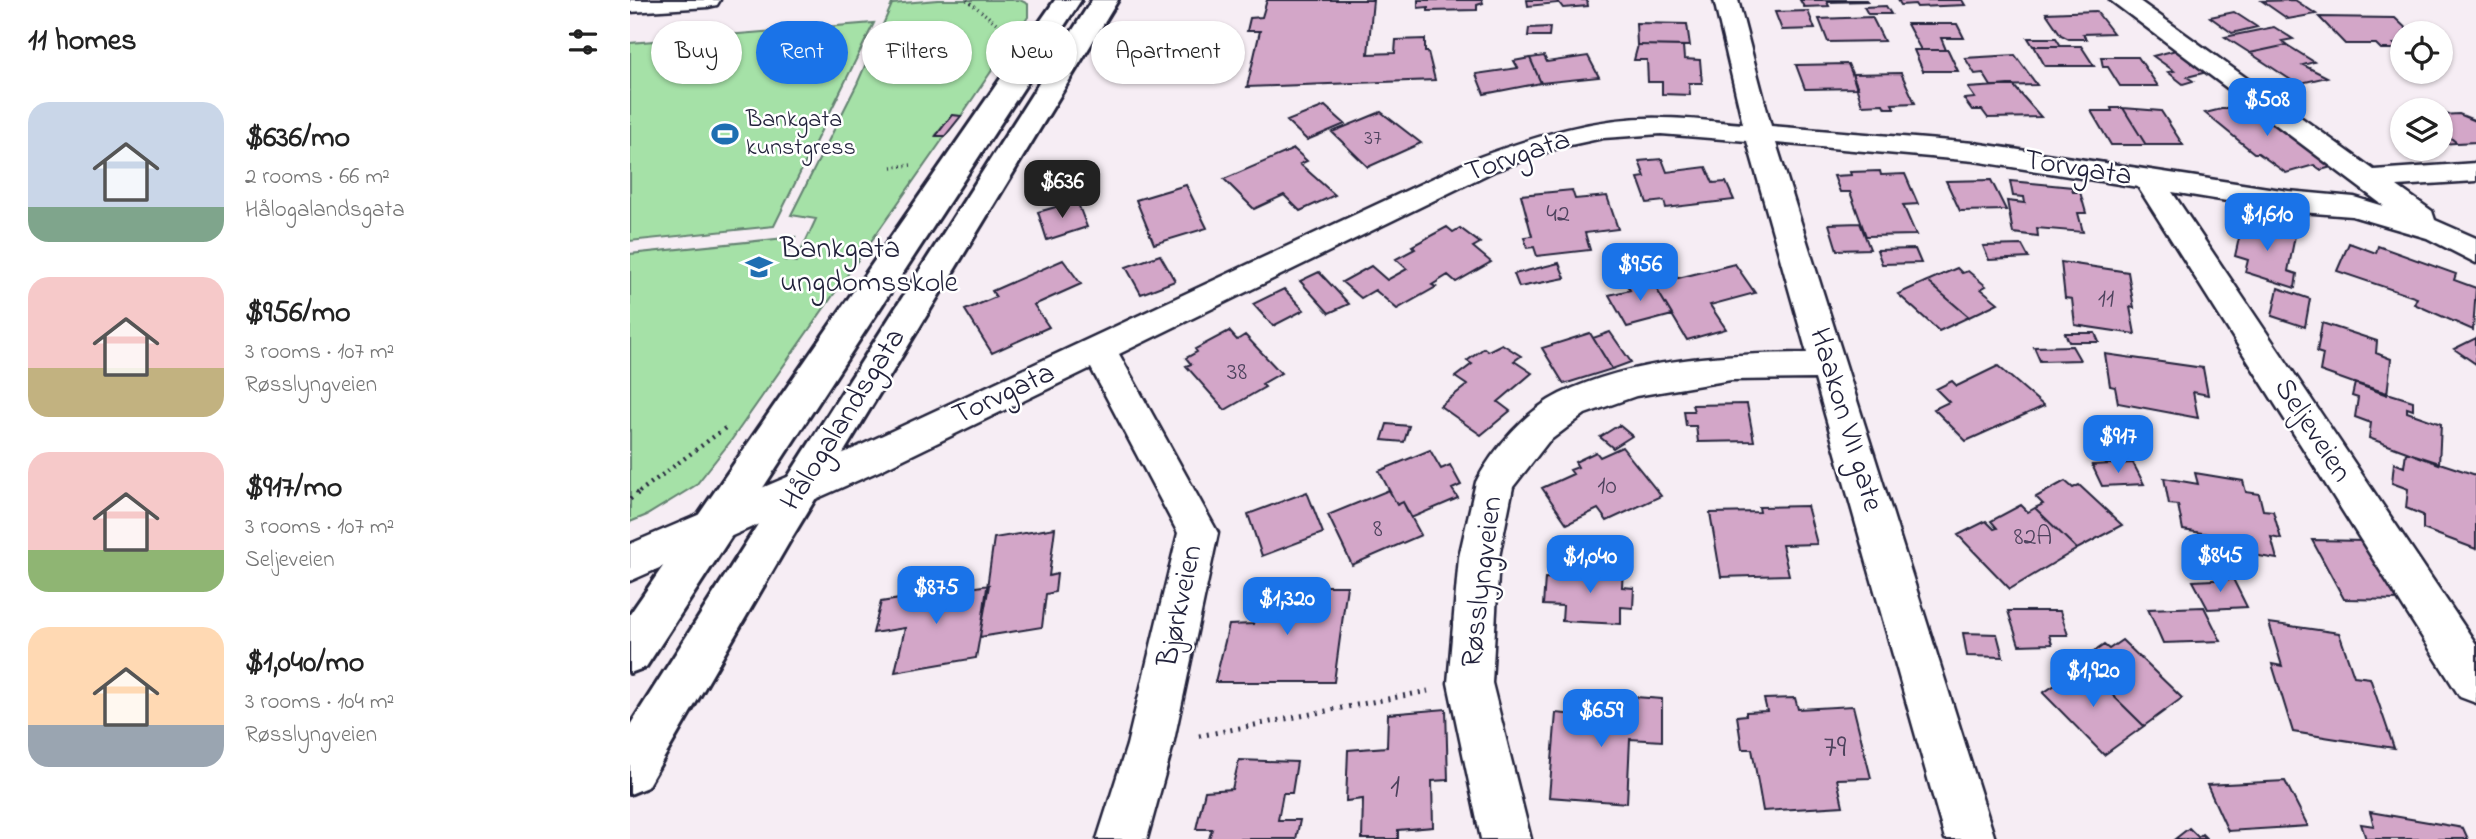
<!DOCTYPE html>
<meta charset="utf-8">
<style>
:root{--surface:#fff;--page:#f2f2f2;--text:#222;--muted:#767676;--accent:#1a73e8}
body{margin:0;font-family:"Indie Flower",sans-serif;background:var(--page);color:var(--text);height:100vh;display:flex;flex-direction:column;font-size:26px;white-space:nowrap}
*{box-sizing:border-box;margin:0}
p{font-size:23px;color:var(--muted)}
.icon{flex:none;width:38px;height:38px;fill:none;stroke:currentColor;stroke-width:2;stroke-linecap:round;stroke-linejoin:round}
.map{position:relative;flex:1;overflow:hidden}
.details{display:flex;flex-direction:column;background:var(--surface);width:630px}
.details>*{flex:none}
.hud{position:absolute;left:21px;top:21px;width:665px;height:63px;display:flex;gap:14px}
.tools{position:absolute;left:1760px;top:21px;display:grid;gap:14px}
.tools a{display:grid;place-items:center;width:63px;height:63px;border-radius:50%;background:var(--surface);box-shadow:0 2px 5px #0004;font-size:35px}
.price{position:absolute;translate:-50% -60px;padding:0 16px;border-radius:14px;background:var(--accent);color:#fff;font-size:23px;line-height:46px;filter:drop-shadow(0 2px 4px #0008)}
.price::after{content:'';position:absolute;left:50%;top:42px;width:21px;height:16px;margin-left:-10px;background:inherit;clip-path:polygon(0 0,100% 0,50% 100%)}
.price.on{background:#222;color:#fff}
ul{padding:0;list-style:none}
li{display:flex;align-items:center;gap:21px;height:175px;padding:0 28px}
li span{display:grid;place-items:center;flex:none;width:196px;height:140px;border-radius:21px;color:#555}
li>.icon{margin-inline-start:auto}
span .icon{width:84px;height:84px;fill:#fffc;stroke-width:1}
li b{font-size:30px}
h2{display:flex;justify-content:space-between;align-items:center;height:84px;padding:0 28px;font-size:30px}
.pill{padding:0 24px;border-radius:32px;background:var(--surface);box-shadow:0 2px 5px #0004;font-size:24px;line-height:63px}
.pill.on{background:var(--accent);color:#fff}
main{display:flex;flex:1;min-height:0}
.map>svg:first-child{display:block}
.green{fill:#a5e1a7;stroke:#648271;stroke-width:2}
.building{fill:#d3a6c8;stroke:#22223b;stroke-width:2}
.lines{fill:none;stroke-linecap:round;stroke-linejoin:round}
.minor-casing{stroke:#22223b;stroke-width:5}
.tertiary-casing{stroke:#22223b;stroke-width:6}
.path-far2{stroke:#22223b;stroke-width:3.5;stroke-dasharray:1 3.5;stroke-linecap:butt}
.path-far1{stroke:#22223b;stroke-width:4.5;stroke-dasharray:2 5;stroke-linecap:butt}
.path{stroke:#22223b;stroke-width:5;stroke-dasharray:2 6;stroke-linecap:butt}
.minor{fill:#fff;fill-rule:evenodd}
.tertiary{fill:#fff;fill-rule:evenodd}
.labels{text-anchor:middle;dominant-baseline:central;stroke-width:5;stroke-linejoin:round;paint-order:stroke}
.far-number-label{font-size:21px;fill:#4e435e}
.far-poi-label{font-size:24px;fill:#22223b;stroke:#fff;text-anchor:start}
.number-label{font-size:26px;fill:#4e435e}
.street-label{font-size:30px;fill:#22223b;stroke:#fff}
.poi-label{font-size:30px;fill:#22223b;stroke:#fff;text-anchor:start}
.near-number-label{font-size:32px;fill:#4e435e}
</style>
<main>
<section class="details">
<h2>11 homes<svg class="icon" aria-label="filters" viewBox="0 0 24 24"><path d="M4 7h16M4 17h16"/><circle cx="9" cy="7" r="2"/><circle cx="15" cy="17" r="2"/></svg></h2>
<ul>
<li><span style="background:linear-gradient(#c9d6e8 75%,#7fa58c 0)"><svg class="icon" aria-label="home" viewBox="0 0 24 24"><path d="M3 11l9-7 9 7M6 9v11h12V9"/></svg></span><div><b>$636/mo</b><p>2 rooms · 66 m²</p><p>Hålogalandsgata</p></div></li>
<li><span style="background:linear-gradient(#f6c9c9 65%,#c2b280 0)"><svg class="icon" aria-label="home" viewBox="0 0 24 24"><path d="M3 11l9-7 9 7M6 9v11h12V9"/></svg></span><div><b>$956/mo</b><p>3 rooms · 107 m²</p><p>Røsslyngveien</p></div></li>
<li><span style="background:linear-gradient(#f6c9c9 70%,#8fb573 0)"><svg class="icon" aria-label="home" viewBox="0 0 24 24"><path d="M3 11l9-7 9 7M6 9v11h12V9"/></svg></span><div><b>$917/mo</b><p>3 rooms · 107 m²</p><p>Seljeveien</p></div></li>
<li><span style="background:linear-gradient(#ffd9b3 70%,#9aa5b1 0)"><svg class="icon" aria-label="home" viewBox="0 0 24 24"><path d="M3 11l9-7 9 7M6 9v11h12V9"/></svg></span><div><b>$1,040/mo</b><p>3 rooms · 104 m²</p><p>Røsslyngveien</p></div></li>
</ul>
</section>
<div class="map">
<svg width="1846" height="839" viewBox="0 0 1846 839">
<rect width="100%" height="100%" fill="#f6edf4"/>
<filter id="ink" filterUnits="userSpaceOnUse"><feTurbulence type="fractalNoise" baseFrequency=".0143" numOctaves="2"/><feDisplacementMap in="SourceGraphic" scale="14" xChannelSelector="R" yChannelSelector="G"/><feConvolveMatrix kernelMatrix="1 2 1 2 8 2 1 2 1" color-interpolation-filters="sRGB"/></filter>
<g filter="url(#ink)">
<path class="green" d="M308,0H390L398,4V17L331,116L322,115L306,135L315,136L100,442L66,485L17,515L0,522V254L165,237L154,260L166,262L186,219L161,215L227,84L262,4Z
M244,23L144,226L0,241V43Z"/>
<path class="building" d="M637,0H743L738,54L765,53L766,40L795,39V52H798L805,80L617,87L630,31H617L620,18L632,17Z
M788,0H852L853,3L847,5V10L798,11V7L788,8Z
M897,0H927L928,3L898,6Z
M927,0H957L958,6L933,8Z
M1170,0H1236L1237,1L1197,2L1199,6L1174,7Z
M1268,0H1332L1335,5L1287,7L1285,4L1271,5Z
M1665,0L1686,14L1658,19L1632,1Z
M1256,6L1261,14H1238L1234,7Z
M1178,11L1185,29L1152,30L1145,12Z
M1466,11L1483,33L1453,34L1456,39H1439L1431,35L1416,13Z
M1604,12L1627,27L1602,33L1580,17Z
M1242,17L1254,41L1198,42L1189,19Z
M1689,17L1765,18L1781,33H1773V44H1764L1769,49H1751L1746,44H1715Z
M1006,23L1057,24L1060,46L1007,45Z
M1277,24H1327L1334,38H1311L1316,50H1291Z
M920,27L919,36H898L899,28Z
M1644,27L1663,39L1652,41L1657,45L1620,53L1595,37Z
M1398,38H1426L1431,46H1403Z
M1008,45L1053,46L1054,59L1070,60L1072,83H1059L1060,95L1032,94V82H1018L1017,60H1004Z
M1657,45L1684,62L1673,65L1697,77L1667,84L1620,53Z
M1404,46H1451L1464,66H1415Z
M1284,50H1318L1328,71H1293Z
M1546,50L1577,72L1557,77L1563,81L1553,84L1538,72L1544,71L1523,56Z
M1385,55L1407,85L1361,86L1353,73L1345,74L1335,58Z
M914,56L917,62L958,56L969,77L911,83L900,58Z
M1471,57H1508L1528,86H1490L1478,67H1473Z
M900,58L911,83L854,94L846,74L888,68L884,61Z
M1218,64L1228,88L1175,89L1166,65Z
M1271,73L1285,103L1262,104L1264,108H1255L1253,104L1232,105L1222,74Z
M1383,85L1411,117L1358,118L1352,110H1342L1334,99L1345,98L1338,88Z
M1616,103L1636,118L1642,116L1653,124L1647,126L1705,166L1691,170L1684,165L1656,173L1628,153H1624L1575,113Z
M695,106L715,124L677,140L657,121Z
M1481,108H1493L1516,145H1481L1461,111H1482Z
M1493,108L1531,111L1553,145H1516Z
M751,112L791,143L738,167L702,132Z
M1829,114L1846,121V142L1827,143L1811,130V115Z
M322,115L331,116L315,136H306Z
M1811,130L1827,143L1811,144Z
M664,149L677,161L670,164L705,195L670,211L654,195L624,209L594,179Z
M1032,159L1037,172L1076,167L1083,183L1096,182L1104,200L1036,208L1034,201L1017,203L1008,178L1015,177L1009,161Z
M1250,171L1251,175L1275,174L1288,204L1273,205L1286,235L1236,236L1220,192H1210L1204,176L1221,175L1220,172Z
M1361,180L1376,210L1330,211L1316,181Z
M1380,181L1442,187L1443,192H1450L1456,213H1448L1453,232L1407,228L1408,236L1383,233L1377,201L1395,203L1394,197L1383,196Z
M556,185L577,228L524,244L506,200Z
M942,190L945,199L977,196L988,229L955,233L960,250L907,256L904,247L897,248L894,237L902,236L891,195Z
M447,201L457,227L417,240L408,212Z
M1613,220L1665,236L1658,271L1667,274L1665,288L1615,272L1618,260L1605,256Z
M1230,223L1240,249L1207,250L1199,224Z
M817,227L823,232L830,228L850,243L843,247L861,262L826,282L818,275L802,285L806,287L767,309L745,290L731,298L712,282L741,266L757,280L777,269L766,259L785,249L782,246Z
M1719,243L1746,253L1748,246L1826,274L1824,280L1846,288L1843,330L1784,304L1787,298L1707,271Z
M1392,245L1399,258L1359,260L1353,246Z
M1285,249L1291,263L1252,264L1247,250Z
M530,255L545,281L511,294L496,267Z
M433,260L451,284L404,305L419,327L362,353L335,310L366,297L362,291Z
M1431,262L1498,272L1504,308L1500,307L1505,334L1445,325L1442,299L1435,298Z
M929,263L935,278L889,287L884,274Z
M1105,264L1125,293L1080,305L1096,329L1057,340L1020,278L1044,272L1048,278Z
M1327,268L1332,273L1338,271L1356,286L1351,289L1368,303L1339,317L1297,281Z
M689,272L719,304L699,313L670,281Z
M1020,278L1042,315L997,327L979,295L1000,290L996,284Z
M1297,281L1339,317L1309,331L1268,294Z
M1648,288L1680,299L1675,327L1642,316Z
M654,289L674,310L643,326L623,304Z
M1692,323L1747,341L1746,353L1761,359L1757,395L1690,371L1693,354L1687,352Z
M599,331L607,340L615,335L651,373L632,384L635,387L595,410L556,366L561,364L556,358L567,352L565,349Z
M980,332L1001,362L982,369L963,338Z
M960,333L982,369L934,384L912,348Z
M1435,333H1465L1469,342H1439Z
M1846,338V364L1824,349Z
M872,344L891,356L884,361L902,373L868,402L880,411L851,435L810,406L837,385L825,377L842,364L837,361L854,348L858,351Z
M1442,346L1450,360L1410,361L1404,347Z
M1475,354L1573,368L1578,395L1563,392L1568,418L1488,403L1485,387L1480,386Z
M1368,366L1414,406L1336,441L1304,409L1319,402L1306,389L1322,381L1327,386Z
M1725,383L1783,401V410L1777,408V412L1811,424L1809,464L1739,438L1741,423L1725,417L1728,398L1722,396Z
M1117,404L1124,441L1068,442L1066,426H1056L1054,411H1064L1062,405Z
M757,424L779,426L774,442L752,440Z
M989,425L1002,436L983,448L970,437Z
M992,447L1031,496L977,521L968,509L937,524L912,488L943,474L940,470L948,467L945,462L966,452L970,457Z
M800,450L811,469L820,465L831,485L822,489L828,498L781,518L773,502L767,505L749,471Z
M1776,452L1846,475V549L1793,529V515L1776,508L1778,489L1762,483L1764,463L1774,467Z
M1503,463L1514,484L1472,486L1462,465Z
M1565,473L1613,481L1616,492L1629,494L1633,510L1643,511L1651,539L1641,537L1647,559L1581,548L1578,534L1553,530L1548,505L1539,504L1534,478L1568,484Z
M1435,481L1443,488L1449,485L1492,525L1447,549L1405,508L1413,504L1406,497Z
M759,490L767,505L773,502L791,535L722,565L698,515Z
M677,492L693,533L632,556L618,514Z
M1391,505L1398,512L1405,508L1447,549L1380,589L1328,535L1356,521L1364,529L1367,528L1361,521Z
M1177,506L1187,544L1152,545L1159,575L1091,577L1080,513L1130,512L1129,507Z
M425,528L419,576L427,574L425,592L416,594L412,627L350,637L364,538Z
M1682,540L1735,541L1769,600L1714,599Z
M936,566L993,569L992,587L1004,588L1003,608L991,607V624L932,621L933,606L913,605L915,578L935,579Z
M1603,579L1617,607L1578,609L1563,581Z
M359,585L346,658L265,672L275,628L243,633L251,602Z
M631,586H717L704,682H585L599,625L623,624Z
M1574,607L1591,641L1533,643L1518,609Z
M1378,611H1430L1438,635H1419L1422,644L1389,645Z
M1639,623L1709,633L1724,676L1740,678L1764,748L1663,732L1642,664L1652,666Z
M1333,633L1367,634L1373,657L1337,656Z
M1492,640L1552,698L1514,726L1449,662L1474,645L1479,649Z
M1449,662L1514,726L1474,755L1413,693L1428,683L1424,679Z
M978,695L1032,699V741L1000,739L997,803L919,797L926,713L977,718Z
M1165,698L1168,709L1223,706L1241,778L1207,779L1213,806L1133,811L1122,749H1112L1107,716L1116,715V712L1137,711L1134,699Z
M816,709L818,780L802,781L803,827L768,830V839H732L733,799L716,801L718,750L757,747L758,714Z
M609,760L667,762L662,793H653L648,820H670L666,839H579L582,829H566L575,791L602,789Z
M1655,781L1678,826L1598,831L1577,785Z
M1740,812L1833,828L1838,839H1736L1731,824L1744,826Z
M1559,828L1568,837L1572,834L1577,839H1545Z"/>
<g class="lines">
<g class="minor-casing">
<path id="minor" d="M0,0H90L87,5L78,7L0,12Z
M1084,0H1108L1141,126L1344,143L1658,191L1724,197L1754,206L1480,0H1508L1744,170L1846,163V181L1767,186L1802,211L1805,220L1846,238V263L1797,238L1722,216L1658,211L1542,192L1846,644V703L1830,697L1508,187L1344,161L1146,143L1365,839H1315L1185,379L1101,380L1006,396L955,414L918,442L883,487L869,557L862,683L901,839H851L818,683L829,557L846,482C863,449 897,410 930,394C1005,358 1096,354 1177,353L1117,141L1031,134L973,138L931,147L864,171L489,354L588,533L543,745L517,839H467L497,745L548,533L461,368L249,471L0,581V544L223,449L844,159C905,137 966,116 1032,118C1059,118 1086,122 1113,124Z"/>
</g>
<g class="tertiary-casing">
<path id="tertiary" d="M425,0H451L16,667L0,673V614Z
M462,0H488L161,539L17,787L0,794V725Z"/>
</g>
<path class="path-far2" d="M337,0L375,30
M262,167L282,165"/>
<path class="path-far1" d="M9,492L98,426"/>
<path class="path" d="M0,499L12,490
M569,736L798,691"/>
<use href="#minor" class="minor"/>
<use href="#tertiary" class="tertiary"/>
</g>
</g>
<defs>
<g id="stadium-bare" transform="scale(2.1)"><path d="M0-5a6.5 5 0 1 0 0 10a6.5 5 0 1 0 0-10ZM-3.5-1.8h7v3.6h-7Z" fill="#1f6fb2" stroke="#fff" stroke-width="2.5" paint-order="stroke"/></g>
<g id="school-bare" transform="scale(2.1)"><path d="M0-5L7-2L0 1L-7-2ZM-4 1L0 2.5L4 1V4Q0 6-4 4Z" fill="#1f6fb2" stroke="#fff" stroke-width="2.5" paint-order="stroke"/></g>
</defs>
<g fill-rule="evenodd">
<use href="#stadium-bare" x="95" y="134"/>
<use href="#school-bare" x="129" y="267"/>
</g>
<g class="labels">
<g class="far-number-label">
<text x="743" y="139">37</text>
</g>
<g class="far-poi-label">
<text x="116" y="120">Bankgata<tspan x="116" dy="28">kunstgress</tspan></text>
</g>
<g class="number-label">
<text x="928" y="215">42</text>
<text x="1476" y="300">11</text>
<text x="607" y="373">38</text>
<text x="977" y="487">10</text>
<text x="748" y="530">8</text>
<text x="1403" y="538">82A</text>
</g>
<g class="street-label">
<text transform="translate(888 157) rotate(-19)">Torvgata</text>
<text transform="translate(1448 169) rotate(9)">Torvgata</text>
<text transform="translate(374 395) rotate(-25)">Torvgata</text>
<text transform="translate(214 420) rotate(-58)">Hålogalandsgata</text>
<text transform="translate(1215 420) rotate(73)">Haakon VII gate</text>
<text transform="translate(1682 431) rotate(57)">Seljeveien</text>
<text transform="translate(853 582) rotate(-83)">Røsslyngveien</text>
<text transform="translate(551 606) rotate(-78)">Bjørkveien</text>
</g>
<g class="poi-label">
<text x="150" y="250">Bankgata<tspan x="150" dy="34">ungdomsskole</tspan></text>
</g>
<g class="near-number-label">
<text x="1205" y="748">79</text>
<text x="765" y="788">1</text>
</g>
</g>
</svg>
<div class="tools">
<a><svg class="icon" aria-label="locate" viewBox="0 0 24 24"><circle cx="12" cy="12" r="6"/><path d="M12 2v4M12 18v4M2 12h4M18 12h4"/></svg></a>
<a><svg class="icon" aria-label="layers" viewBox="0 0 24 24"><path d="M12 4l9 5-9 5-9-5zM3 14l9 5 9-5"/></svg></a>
</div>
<b class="price" style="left:1637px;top:138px">$508</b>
<b class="price on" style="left:432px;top:220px">$636</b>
<b class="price" style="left:1637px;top:253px">$1,610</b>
<b class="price" style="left:1010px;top:303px">$956</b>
<b class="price" style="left:1488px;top:475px">$917</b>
<b class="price" style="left:1590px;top:594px">$845</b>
<b class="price" style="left:960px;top:595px">$1,040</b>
<b class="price" style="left:306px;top:626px">$875</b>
<b class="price" style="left:657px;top:637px">$1,320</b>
<b class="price" style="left:1463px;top:709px">$1,920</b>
<b class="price" style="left:971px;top:749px">$659</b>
<div class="hud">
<a class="pill">Buy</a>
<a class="pill on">Rent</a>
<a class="pill">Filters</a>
<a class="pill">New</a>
<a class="pill">Apartment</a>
</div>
</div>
</main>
